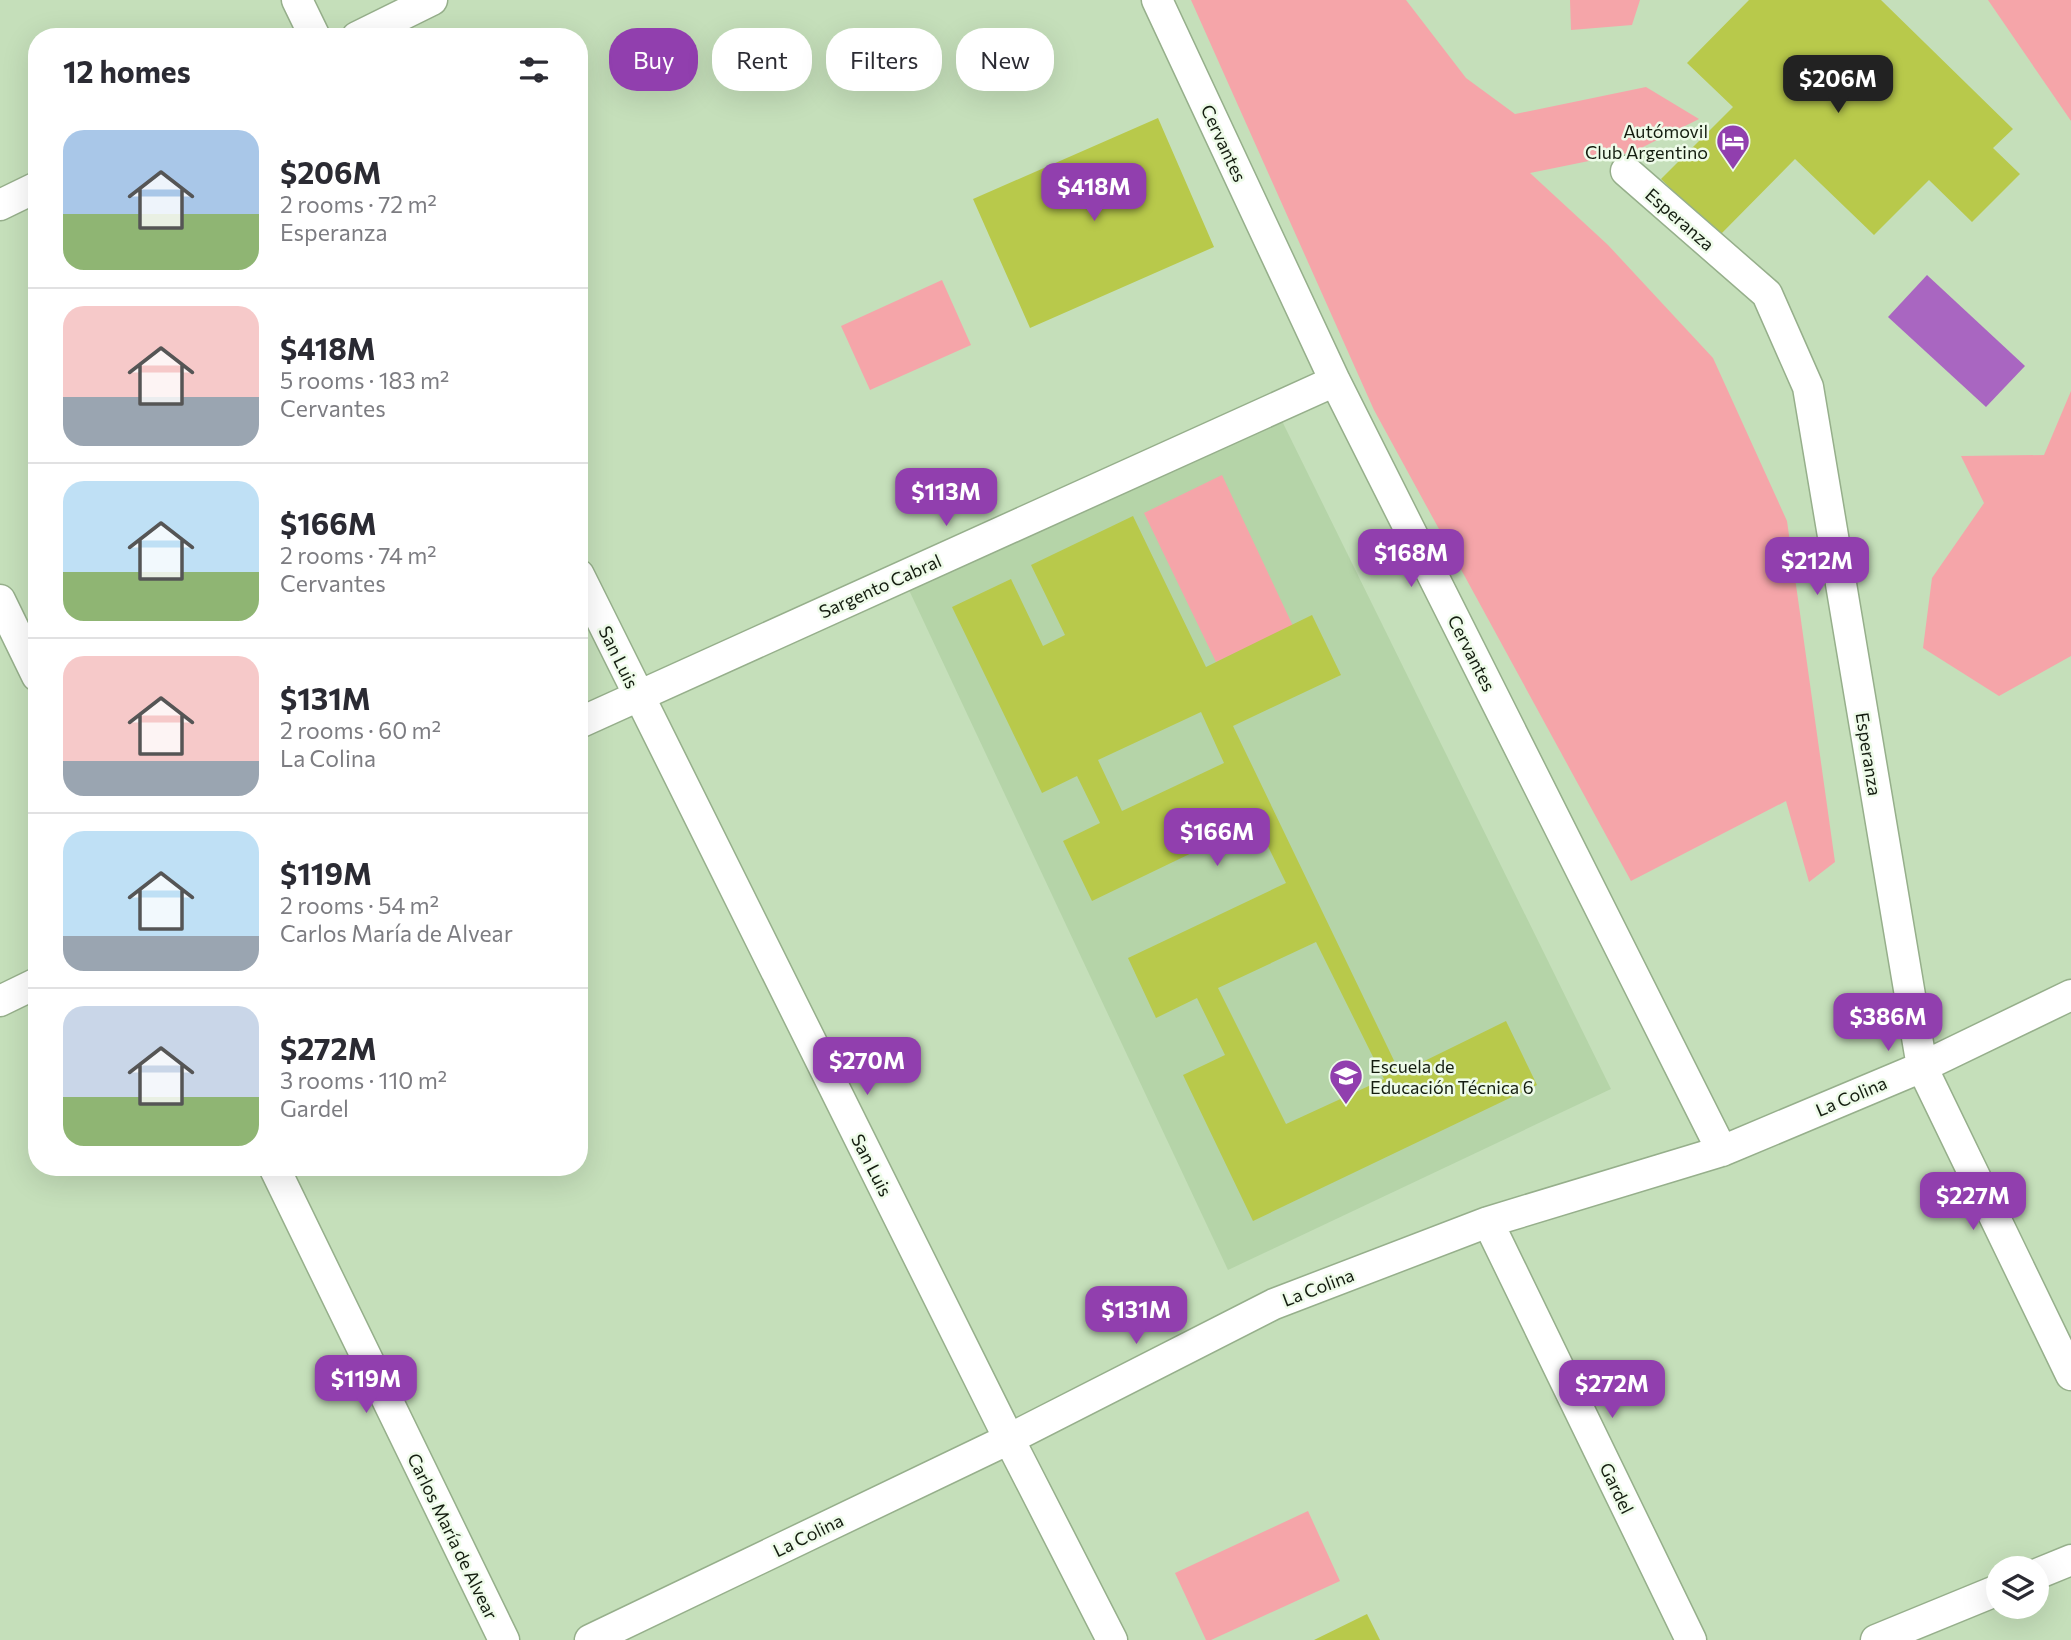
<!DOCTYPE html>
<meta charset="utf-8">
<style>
:root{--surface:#fff;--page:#f7f7f7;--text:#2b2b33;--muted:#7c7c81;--line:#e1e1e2;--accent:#913fae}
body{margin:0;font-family:Commissioner,sans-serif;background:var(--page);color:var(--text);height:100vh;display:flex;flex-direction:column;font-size:26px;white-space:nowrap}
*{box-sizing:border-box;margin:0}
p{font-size:23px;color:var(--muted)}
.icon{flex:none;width:38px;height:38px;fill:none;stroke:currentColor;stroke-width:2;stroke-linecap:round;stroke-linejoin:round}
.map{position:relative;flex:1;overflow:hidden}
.drawer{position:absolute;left:28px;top:28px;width:560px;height:1148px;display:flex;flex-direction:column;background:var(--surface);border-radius:28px;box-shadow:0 7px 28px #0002}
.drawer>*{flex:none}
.banner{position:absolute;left:609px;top:28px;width:665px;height:63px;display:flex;gap:14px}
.controls{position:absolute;left:1986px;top:1556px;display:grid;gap:14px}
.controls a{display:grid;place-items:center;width:63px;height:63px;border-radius:50%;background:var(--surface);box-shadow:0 7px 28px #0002;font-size:35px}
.price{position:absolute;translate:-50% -60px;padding:0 16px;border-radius:14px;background:var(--accent);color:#fff;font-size:23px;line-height:46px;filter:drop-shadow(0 2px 4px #0008)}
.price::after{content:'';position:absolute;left:50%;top:42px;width:21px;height:16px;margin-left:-10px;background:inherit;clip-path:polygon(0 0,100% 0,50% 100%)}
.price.selected{background:#222;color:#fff}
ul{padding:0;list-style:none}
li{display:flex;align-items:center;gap:21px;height:175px;padding:0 35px}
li+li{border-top:2px solid var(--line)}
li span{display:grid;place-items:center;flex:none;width:196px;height:140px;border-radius:21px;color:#555}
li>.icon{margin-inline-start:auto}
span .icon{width:84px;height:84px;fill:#fffc;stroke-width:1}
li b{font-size:30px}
h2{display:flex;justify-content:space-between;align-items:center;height:84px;padding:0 35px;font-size:30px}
.chip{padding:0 24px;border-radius:28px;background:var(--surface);box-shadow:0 7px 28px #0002;font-size:24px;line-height:63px}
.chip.selected{background:var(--accent);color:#fff}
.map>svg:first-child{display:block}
.built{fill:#b5d4a8}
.green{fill:#f5a5a9}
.water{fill:#a966c1}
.building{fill:#b8c94b;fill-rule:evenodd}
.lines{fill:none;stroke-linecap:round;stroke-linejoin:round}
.street-casing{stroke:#96af8b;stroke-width:33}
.street{stroke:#fff;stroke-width:30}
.labels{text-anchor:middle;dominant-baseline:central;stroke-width:5;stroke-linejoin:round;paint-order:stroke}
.poi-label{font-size:18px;fill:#141d10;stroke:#eefbe9;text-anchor:end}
.street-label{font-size:18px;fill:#141d10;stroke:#eefbe9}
</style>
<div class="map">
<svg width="2071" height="1640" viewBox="0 0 2071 1640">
<rect width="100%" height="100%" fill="#c5dfba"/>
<path class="built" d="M1282,421L1611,1089L1228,1270L908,588Z"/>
<path class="green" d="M1191,0H1406L1466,78L1515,114L1646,87L1699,119L1633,152L1530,173L1608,245L1713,358L1787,521L1835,862L1809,882L1786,801L1631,881L1374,410Z
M1570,0H1640L1632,25L1571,30Z
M1988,0H2071V121Z
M942,280L971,345L870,390L841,326Z
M2071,391V656L1999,696L1923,648L1932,578L1984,503L1961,456L2044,455Z
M1222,475L1293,626L1216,662L1144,513Z
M1308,1511L1340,1581L1211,1640H1206L1175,1573Z"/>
<path class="water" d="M1927,275L2025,366L1986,407L1888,317Z"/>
<path class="building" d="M1749,0H1881L2013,129L1993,148L2020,174L1972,222L1929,180L1874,235L1795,159L1719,236L1661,179L1733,107L1687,63Z
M1158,118L1214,247L1030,328L973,199Z
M1133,516L1206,667L1312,615L1341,675L1233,726L1400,1073L1506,1021L1537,1085L1253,1221L1183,1075L1225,1055L1197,998L1156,1018L1128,958L1286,883L1256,822L1092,901L1063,841L1100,823L1077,776L1042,793L952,607L1011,579L1043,646L1065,635L1031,565ZM1201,712L1224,763L1122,811L1098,760ZM1316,942L1384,1079L1286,1124L1218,988Z
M1367,1614L1380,1640H1314Z"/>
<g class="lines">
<g class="street-casing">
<path id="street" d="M297,0L315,37
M1157,0L1335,381L1722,1151
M357,37L432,0
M1626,171L1767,294L1808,387L1922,1067L2071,1375
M0,205L37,187
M579,575L1009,1439L1112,1640
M0,600L37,676
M579,723L1335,381
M0,1001L37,983
M274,1167L504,1640
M1488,1222L1691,1640
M2037,1574L2071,1560
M590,1640L1009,1439L1274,1304L1488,1222L1722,1151L1922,1067L2071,995
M1876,1640L1998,1590"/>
</g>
<use href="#street" class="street"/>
</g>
<defs>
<g id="hotel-pin" transform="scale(1.75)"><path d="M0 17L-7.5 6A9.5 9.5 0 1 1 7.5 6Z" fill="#913fae" stroke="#eefbe9"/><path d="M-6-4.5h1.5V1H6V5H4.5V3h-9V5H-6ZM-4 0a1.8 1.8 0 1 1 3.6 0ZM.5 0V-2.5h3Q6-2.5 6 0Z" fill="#fff"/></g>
<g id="school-pin" transform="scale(1.75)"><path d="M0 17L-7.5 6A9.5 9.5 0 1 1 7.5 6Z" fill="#913fae" stroke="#eefbe9"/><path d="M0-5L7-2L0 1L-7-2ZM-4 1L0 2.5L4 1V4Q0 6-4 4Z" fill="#fff"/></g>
</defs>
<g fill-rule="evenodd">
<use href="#hotel-pin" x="1733" y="141"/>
<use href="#school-pin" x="1346" y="1076"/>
</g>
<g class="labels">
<g class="poi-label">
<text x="1708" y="131">Autómovil<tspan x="1708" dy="21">Club Argentino</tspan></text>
<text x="1370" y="1066" text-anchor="start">Escuela de<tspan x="1370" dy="21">Educación Técnica 6</tspan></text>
</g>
<g class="street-label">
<text transform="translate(1224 143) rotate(65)">Cervantes</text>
<text transform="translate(1680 219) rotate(41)">Esperanza</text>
<text transform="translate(880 586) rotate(-24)">Sargento Cabral</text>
<text transform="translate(1472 653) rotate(63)">Cervantes</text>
<text transform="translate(619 657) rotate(64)">San Luis</text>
<text transform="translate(1869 754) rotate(81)">Esperanza</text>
<text transform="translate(1851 1096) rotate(-23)">La Colina</text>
<text transform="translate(872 1165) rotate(63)">San Luis</text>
<text transform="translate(1318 1287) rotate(-21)">La Colina</text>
<text transform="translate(1617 1488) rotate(64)">Gardel</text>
<text transform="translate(808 1535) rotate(-26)">La Colina</text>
<text transform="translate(453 1536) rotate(64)">Carlos María de Alvear</text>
</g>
</g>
</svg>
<div class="controls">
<a><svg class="icon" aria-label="layers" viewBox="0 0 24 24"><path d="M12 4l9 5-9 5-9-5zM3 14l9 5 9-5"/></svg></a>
</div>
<b class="price selected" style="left:1838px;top:115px">$206M</b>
<b class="price" style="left:1094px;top:223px">$418M</b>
<b class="price" style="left:946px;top:528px">$113M</b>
<b class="price" style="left:1411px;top:589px">$168M</b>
<b class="price" style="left:1817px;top:597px">$212M</b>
<b class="price" style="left:1217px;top:868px">$166M</b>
<b class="price" style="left:1888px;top:1053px">$386M</b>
<b class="price" style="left:867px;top:1097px">$270M</b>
<b class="price" style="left:1973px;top:1232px">$227M</b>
<b class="price" style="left:1136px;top:1346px">$131M</b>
<b class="price" style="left:366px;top:1415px">$119M</b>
<b class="price" style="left:1612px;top:1420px">$272M</b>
<div class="banner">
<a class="chip selected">Buy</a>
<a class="chip">Rent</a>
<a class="chip">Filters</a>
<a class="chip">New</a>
</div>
<section class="drawer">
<h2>12 homes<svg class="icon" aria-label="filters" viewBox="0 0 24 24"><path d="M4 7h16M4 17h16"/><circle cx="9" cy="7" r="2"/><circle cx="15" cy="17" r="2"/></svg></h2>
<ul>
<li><span style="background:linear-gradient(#a9c7e8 60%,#8fb573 0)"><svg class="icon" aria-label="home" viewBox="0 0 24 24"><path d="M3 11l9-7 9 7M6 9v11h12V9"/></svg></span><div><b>$206M</b><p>2 rooms · 72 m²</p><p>Esperanza</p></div></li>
<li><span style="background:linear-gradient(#f6c9c9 65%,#9aa5b1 0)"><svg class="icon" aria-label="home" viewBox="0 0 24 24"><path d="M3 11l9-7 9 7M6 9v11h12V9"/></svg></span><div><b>$418M</b><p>5 rooms · 183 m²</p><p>Cervantes</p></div></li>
<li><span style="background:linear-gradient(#bfe0f5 65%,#8fb573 0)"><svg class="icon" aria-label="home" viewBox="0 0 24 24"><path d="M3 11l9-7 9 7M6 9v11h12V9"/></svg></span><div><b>$166M</b><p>2 rooms · 74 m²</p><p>Cervantes</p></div></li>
<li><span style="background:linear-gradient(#f6c9c9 75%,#9aa5b1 0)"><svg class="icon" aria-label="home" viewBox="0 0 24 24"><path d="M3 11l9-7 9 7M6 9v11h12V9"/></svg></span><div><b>$131M</b><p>2 rooms · 60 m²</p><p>La Colina</p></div></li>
<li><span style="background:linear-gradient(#bfe0f5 75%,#9aa5b1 0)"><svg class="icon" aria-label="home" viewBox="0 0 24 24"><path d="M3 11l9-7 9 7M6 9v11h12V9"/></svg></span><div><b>$119M</b><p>2 rooms · 54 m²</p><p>Carlos María de Alvear</p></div></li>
<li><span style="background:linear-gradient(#c9d6e8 65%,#8fb573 0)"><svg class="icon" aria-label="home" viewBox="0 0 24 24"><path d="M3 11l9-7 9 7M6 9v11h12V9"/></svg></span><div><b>$272M</b><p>3 rooms · 110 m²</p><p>Gardel</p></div></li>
</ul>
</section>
</div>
